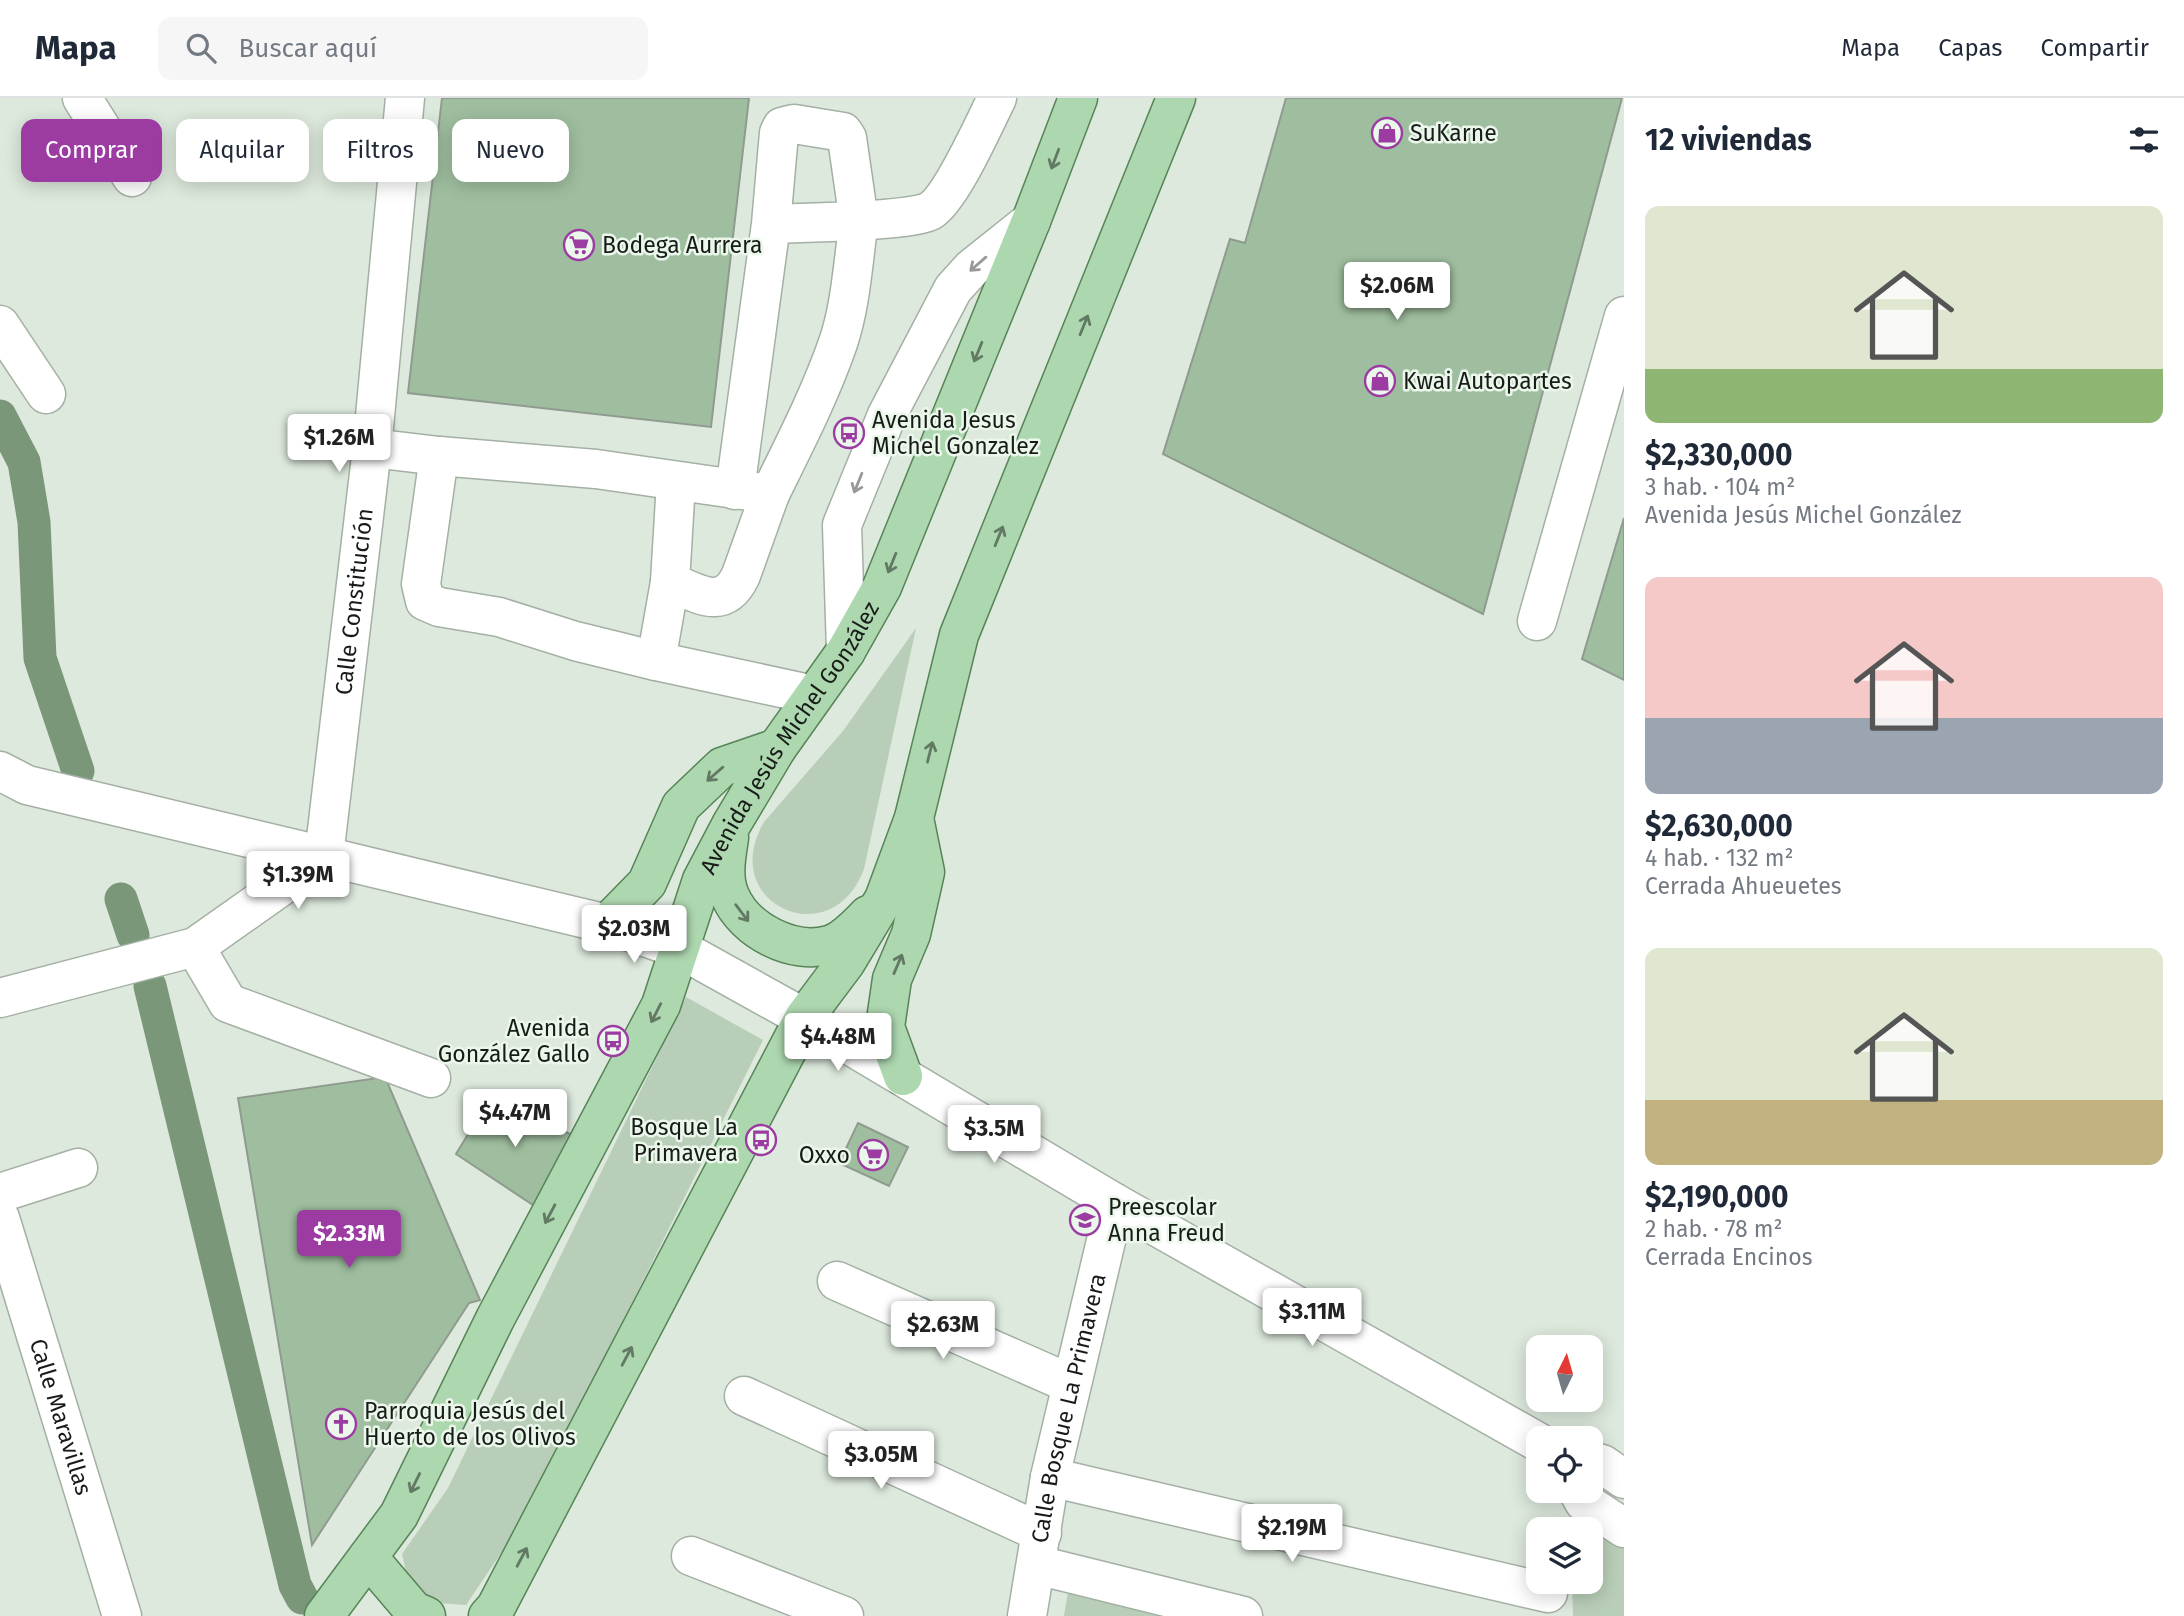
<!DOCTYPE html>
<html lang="es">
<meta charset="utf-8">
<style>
:root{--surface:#fff;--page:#f6f6f7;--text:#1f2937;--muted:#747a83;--line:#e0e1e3;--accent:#9c3ca3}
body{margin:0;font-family:"Fira Sans",sans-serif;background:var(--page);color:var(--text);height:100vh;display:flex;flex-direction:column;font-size:26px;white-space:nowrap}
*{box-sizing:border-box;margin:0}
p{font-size:23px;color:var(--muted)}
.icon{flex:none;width:38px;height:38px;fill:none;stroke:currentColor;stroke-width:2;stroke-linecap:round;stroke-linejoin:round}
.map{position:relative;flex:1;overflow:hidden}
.details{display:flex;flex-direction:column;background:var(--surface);width:560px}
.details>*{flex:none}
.banner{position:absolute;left:21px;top:21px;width:665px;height:63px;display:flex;gap:14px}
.needle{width:46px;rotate:5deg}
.tools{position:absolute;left:1526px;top:1237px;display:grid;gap:14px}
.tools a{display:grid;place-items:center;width:77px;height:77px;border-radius:14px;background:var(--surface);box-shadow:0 4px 18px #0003;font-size:35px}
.price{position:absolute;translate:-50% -60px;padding:0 16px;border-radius:7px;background:#fff;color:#222;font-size:23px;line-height:46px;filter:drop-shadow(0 2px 4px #0008)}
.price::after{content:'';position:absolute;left:50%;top:42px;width:21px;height:16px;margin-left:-10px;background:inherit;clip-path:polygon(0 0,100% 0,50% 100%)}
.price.on{background:var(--accent);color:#fff}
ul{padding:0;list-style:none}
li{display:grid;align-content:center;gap:14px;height:371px;padding:0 21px}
li span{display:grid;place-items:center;height:217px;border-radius:14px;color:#555}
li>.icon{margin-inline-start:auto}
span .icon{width:126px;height:126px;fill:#fffc;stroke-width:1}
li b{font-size:30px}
h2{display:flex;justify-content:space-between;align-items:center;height:84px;padding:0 21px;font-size:30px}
.chip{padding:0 24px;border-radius:14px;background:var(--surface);box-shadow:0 4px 18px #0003;font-size:24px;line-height:63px}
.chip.on{background:var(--accent);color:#fff}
header{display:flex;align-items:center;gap:42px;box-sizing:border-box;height:98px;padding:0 35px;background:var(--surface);border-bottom:2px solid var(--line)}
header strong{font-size:33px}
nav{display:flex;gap:38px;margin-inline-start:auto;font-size:24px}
.search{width:490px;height:63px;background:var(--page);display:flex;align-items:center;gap:18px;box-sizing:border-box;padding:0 24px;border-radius:14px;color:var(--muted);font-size:26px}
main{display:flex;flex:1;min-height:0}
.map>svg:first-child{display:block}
.green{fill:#b9ceb8}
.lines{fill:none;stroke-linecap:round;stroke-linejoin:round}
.canal{stroke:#7a977a;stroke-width:33}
.building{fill:#9fbe9f;stroke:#909b90;stroke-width:2}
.minor-casing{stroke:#a4b0a4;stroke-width:41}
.major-casing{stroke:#568457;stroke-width:41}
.minor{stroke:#fff;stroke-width:38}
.major{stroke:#add7af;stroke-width:38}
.oneway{stroke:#627a64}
.oneway2{stroke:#979997}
.labels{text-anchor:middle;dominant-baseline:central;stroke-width:5;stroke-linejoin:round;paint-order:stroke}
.poi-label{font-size:23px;fill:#181c18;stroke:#eaf7ea;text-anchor:start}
.street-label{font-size:23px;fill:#181c18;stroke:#eaf7ea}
</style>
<header>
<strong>Mapa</strong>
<div class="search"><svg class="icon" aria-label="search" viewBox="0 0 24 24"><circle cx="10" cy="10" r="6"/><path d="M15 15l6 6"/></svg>Buscar aquí</div>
<nav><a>Mapa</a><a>Capas</a><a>Compartir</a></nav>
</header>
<main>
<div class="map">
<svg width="1624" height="1518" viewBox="0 0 1624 1518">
<rect width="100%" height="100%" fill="#dde9dd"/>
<path class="green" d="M916,530L864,771C832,858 716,806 764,724L843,633Z
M686,899L763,942L524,1421L466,1507L438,1505L408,1482L402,1456L448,1390Z
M1585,1422L1624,1449V1518H1573L1572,1484H1591V1432L1583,1431Z
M1069,1488L1199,1518H1064Z"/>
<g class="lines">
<path class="canal" d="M0,318L24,364L34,424L40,560L78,673
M121,801L133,837
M150,888L295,1487L302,1500"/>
</g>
<path class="building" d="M442,0H749L711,329L408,295Z
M1286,0H1622L1483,516L1163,356L1230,141L1245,145Z
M1624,420V582L1582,561Z
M385,979L480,1202L469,1205L312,1447L238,1000Z
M492,997L572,1037L536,1109L456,1056Z
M858,1025L908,1049L889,1088L839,1065Z"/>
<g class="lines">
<g class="minor-casing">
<g id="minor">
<path d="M82,0L132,79"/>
<path d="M0,227L46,296"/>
<path d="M372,350L439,358"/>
<path d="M735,392L771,126L779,35L782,29L794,26L843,34L847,40L859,123L771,126"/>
<path d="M670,484C699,496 724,514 741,477L770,396"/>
<path d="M1537,523L1624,218"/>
<path d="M846,553L842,427L887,317L953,191L972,170L1031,123"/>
<path d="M656,563L670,484L676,384"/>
<path d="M814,597L656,563L575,543L499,519L439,509L425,503L421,486L439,358L596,371L770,396C794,347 820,297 838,245C851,207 853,163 859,123C877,121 916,120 930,113C951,101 985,24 997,0"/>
<path id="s1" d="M0,673L27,687L324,758L372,350L405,0"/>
<path d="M195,849L228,905L431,980"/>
<path d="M0,900L195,849L324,758L607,826L680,851L804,920L1115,1105L1538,1344"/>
<path d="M0,1095L78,1070"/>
<path id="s2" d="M0,1120L122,1518"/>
<path d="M837,1183L1071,1286"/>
<path d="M744,1298L1042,1435"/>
<path d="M1591,1363L1602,1366L1624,1381"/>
<path d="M1050,1379L1548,1495"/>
<path d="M1578,1393L1584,1404L1624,1430"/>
<path d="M691,1458L844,1518"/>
<path d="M1037,1467L1243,1518"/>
<path id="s3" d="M1027,1518L1050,1379L1115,1105"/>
</g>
</g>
<g class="major-casing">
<g id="major">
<path d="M729,740C726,759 722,780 730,798C745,833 793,857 829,847C844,843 857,828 868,817"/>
<path d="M607,826L647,785L681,708L722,669L777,650"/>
<path d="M903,978L885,929L892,881L911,836L925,774L914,720"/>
<path d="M368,1459L414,1513L426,1518"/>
<path id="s4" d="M324,1518L399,1417L495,1221L661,907L702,782L731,727L777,650L846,553L882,489L1031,123L1078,0"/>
<path d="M488,1518L496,1509L804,920L846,864L884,801L914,720L959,537L1176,0"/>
</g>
</g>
<use href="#minor" class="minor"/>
<use href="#major" class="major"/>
</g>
<defs><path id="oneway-shaft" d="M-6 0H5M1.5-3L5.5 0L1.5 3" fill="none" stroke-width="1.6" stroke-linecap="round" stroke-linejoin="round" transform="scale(1.75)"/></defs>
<g class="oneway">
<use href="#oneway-shaft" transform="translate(1055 61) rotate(111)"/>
<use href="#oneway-shaft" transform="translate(1084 227) rotate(-68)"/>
<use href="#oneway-shaft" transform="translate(978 254) rotate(112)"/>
<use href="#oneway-shaft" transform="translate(999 438) rotate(-68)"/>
<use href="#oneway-shaft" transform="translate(892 465) rotate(112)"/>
<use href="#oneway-shaft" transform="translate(930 654) rotate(-76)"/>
<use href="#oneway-shaft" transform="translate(715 676) rotate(139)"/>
<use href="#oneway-shaft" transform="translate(742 815) rotate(53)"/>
<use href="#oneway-shaft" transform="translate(898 866) rotate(-67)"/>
<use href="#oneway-shaft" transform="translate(656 915) rotate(117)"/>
<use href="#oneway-shaft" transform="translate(550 1116) rotate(118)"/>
<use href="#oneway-shaft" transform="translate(627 1258) rotate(-62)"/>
<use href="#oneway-shaft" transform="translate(415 1385) rotate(116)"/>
<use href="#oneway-shaft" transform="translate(522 1459) rotate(-62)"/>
</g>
<g class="oneway2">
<use href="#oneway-shaft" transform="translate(978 166) rotate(139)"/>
<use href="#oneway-shaft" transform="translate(858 385) rotate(112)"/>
</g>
<defs>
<g id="shop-ring" transform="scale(1.575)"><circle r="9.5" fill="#eaf7ea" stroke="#9c3ca3" stroke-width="1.5"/><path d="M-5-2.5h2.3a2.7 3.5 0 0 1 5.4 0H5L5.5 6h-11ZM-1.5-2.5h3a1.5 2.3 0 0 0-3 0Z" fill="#9c3ca3"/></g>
<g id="supermarket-ring" transform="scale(1.575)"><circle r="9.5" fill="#eaf7ea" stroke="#9c3ca3" stroke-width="1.5"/><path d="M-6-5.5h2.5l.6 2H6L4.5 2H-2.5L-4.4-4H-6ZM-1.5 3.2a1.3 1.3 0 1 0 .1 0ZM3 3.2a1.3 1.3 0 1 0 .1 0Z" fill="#9c3ca3"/></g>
<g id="bus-ring" transform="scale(1.575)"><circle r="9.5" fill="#eaf7ea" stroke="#9c3ca3" stroke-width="1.5"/><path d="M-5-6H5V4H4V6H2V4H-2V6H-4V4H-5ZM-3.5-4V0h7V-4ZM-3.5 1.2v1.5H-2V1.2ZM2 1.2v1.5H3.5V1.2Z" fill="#9c3ca3"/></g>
<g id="school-ring" transform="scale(1.575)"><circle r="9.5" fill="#eaf7ea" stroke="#9c3ca3" stroke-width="1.5"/><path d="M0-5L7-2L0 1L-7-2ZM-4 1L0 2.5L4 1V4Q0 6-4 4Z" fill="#9c3ca3"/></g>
<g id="church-ring" transform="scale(1.575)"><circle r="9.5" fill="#eaf7ea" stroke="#9c3ca3" stroke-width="1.5"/><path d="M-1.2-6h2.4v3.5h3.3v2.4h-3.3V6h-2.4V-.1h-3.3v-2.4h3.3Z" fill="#9c3ca3"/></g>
</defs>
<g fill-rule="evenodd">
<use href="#shop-ring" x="1387" y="35"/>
<use href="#supermarket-ring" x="579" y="147"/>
<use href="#shop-ring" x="1380" y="283"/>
<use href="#bus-ring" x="849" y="335"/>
<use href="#bus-ring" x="613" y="943"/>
<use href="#bus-ring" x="761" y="1042"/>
<use href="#supermarket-ring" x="873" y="1057"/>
<use href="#school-ring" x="1085" y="1122"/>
<use href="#church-ring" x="341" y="1326"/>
</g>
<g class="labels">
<g class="poi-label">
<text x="1410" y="35">SuKarne</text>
<text x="602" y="147">Bodega Aurrera</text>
<text x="1403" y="283">Kwai Autopartes</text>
<text x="872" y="322">Avenida Jesus<tspan x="872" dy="26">Michel Gonzalez</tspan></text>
<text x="590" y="930" text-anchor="end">Avenida<tspan x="590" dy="26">González Gallo</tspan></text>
<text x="738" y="1029" text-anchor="end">Bosque La<tspan x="738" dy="26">Primavera</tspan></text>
<text x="850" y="1057" text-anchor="end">Oxxo</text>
<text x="1108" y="1109">Preescolar<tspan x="1108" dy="26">Anna Freud</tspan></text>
<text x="364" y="1313">Parroquia Jesús del<tspan x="364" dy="26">Huerto de los Olivos</tspan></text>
</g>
<g class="street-label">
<text stroke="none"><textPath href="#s1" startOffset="592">Calle Constitución</textPath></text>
<text stroke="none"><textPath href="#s4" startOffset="998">Avenida Jesús Michel González</textPath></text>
<text stroke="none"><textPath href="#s3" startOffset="212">Calle Bosque La Primavera</textPath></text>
<text stroke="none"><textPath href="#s2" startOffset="208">Calle Maravillas</textPath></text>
</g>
</g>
</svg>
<div class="tools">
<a><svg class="needle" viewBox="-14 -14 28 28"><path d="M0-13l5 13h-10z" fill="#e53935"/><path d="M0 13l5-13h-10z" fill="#747a83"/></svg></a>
<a><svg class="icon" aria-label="locate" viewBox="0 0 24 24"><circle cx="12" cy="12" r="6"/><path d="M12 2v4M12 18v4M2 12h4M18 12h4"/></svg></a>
<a><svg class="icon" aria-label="layers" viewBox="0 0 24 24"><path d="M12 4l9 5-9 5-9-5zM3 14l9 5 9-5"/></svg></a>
</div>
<b class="price" style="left:1397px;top:224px">$2.06M</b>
<b class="price" style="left:339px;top:376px">$1.26M</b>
<b class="price" style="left:298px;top:813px">$1.39M</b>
<b class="price" style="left:634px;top:867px">$2.03M</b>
<b class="price" style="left:838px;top:975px">$4.48M</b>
<b class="price" style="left:515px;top:1051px">$4.47M</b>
<b class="price" style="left:994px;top:1067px">$3.5M</b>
<b class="price on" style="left:349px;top:1172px">$2.33M</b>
<b class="price" style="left:1312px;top:1250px">$3.11M</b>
<b class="price" style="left:943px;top:1263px">$2.63M</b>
<b class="price" style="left:881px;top:1393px">$3.05M</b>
<b class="price" style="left:1292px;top:1466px">$2.19M</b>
<div class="banner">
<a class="chip on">Comprar</a>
<a class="chip">Alquilar</a>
<a class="chip">Filtros</a>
<a class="chip">Nuevo</a>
</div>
</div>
<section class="details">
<h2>12 viviendas<svg class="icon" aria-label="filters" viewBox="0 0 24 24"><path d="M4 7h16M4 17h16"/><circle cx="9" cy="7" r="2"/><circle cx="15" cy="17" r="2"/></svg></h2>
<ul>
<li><span style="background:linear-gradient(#dfe7d0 75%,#8fb573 0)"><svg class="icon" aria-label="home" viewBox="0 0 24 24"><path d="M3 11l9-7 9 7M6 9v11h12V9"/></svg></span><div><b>$2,330,000</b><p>3 hab. · 104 m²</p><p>Avenida Jesús Michel González</p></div></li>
<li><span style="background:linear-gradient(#f6c9c9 65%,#9aa5b1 0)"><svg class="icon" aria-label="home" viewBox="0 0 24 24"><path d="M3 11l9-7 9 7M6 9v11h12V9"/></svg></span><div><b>$2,630,000</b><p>4 hab. · 132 m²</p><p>Cerrada Ahueuetes</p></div></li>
<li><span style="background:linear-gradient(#dfe7d0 70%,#c2b280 0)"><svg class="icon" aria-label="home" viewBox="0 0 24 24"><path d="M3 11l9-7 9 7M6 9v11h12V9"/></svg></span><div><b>$2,190,000</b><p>2 hab. · 78 m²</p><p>Cerrada Encinos</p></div></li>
</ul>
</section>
</main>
